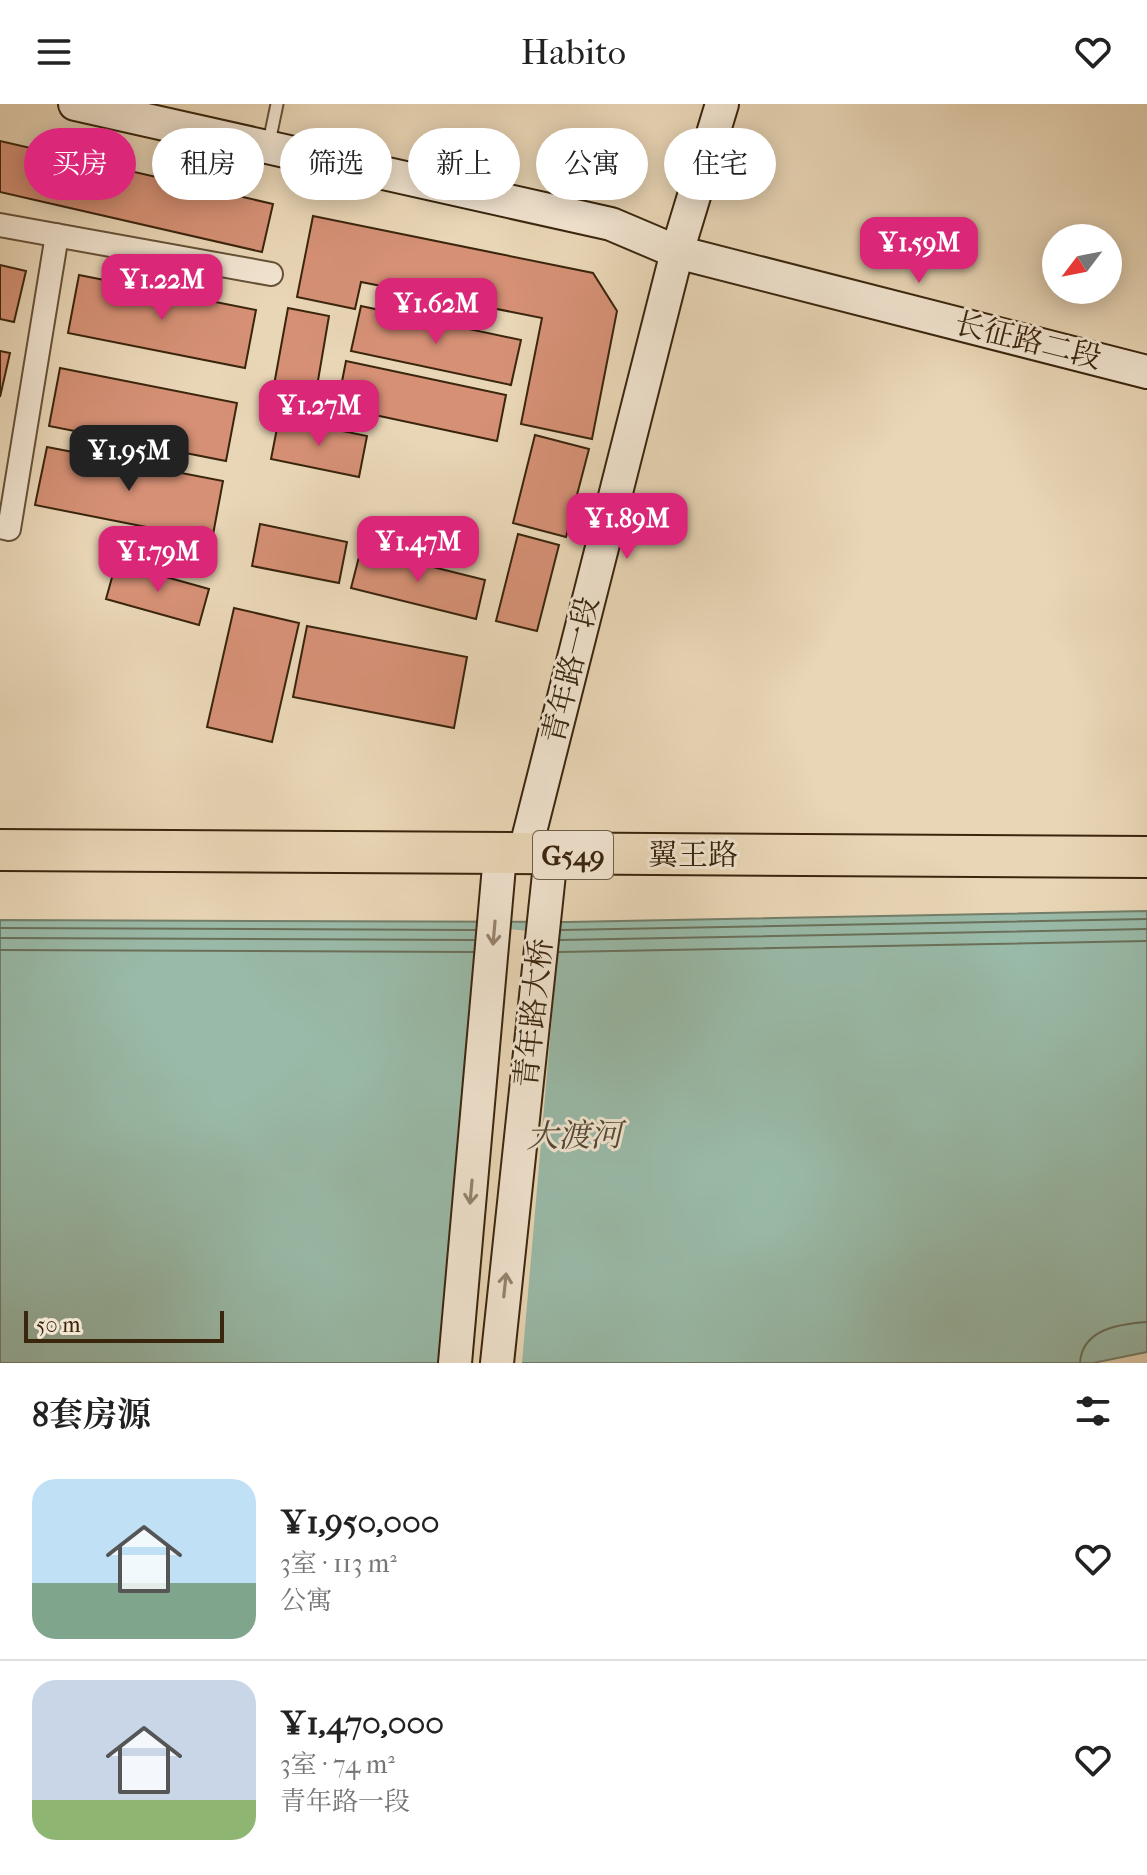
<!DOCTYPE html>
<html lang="zh">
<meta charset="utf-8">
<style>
:root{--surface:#fff;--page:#f6f6f6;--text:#222;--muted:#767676;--line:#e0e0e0;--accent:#db2777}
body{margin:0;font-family:"IM FELL French Canon","Noto Serif SC",serif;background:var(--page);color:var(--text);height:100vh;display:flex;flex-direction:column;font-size:30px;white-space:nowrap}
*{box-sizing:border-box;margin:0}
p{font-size:26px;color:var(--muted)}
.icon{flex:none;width:44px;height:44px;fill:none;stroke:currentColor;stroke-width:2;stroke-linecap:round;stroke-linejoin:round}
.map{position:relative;height:1259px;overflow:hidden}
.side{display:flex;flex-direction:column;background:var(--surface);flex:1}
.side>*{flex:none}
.banner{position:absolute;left:24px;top:24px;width:1100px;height:72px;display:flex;gap:16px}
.needle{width:52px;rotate:238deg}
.tools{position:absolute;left:1042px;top:120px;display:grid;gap:16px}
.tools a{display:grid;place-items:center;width:80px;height:80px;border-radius:50%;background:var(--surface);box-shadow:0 4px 20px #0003;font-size:40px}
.scale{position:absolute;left:24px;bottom:20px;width:200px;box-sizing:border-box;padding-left:8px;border:4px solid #3a250d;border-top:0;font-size:22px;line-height:28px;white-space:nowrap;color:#3a250d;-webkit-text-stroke:6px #f1e4d0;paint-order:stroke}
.price{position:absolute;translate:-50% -68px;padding:0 18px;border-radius:16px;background:var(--accent);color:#fff;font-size:26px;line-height:52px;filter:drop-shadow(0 2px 4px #0008)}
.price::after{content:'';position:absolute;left:50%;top:48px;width:24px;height:18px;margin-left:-12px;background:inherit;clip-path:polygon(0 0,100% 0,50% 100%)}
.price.current{background:#222;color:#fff}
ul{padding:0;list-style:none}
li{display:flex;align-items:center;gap:24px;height:200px;padding:0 32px}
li+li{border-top:2px solid var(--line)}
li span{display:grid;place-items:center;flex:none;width:224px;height:160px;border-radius:24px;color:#555}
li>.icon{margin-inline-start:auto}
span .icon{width:96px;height:96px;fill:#fffc;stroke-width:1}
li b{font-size:34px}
h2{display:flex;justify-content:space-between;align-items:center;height:96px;padding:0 32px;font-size:34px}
.pill{padding:0 28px;border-radius:36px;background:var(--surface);box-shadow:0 4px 20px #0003;font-size:28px;line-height:72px}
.pill.current{background:var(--accent);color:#fff}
header{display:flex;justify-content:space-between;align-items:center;height:104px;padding:0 32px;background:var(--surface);font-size:36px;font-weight:600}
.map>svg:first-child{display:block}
.water{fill:#99baa8;stroke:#737e6a;stroke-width:2}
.pier{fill:#e9d6b6}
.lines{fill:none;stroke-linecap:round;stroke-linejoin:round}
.shore{stroke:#6a705a;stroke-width:2}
.building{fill:#d59075;stroke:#3a250d;stroke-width:2}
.lane-casing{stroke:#665137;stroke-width:15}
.street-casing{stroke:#665137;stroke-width:26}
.secondary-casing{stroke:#3a250d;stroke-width:36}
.highway-casing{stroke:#3a250d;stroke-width:44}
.lane{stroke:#f1e4d0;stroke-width:11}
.street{stroke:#f1e4d0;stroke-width:22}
.secondary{stroke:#f1e4d0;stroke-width:32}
.highway{stroke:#e9d6b6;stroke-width:40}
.oneway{stroke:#96846e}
.labels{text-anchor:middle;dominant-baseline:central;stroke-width:6;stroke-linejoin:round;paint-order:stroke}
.shield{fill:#f1e4d0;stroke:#715e48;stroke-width:2}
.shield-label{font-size:28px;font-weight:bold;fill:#3a250d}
.street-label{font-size:30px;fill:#3a250d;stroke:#f1e4d0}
.water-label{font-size:32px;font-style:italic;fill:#524a34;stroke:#f1e4d0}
</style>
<header><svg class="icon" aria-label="menu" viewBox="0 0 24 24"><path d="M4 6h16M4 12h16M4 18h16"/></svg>Habito<svg class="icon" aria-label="heart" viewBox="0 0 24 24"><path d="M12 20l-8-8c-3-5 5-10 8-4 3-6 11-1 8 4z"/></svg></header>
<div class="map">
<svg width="1147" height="1259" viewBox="0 0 1147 1259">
<rect width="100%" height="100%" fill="#e9d6b6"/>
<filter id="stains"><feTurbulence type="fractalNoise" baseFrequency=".0025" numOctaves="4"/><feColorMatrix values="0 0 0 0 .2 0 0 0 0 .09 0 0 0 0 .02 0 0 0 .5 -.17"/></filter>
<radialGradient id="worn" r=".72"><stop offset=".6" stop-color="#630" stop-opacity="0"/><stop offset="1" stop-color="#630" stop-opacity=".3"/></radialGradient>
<path class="water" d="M1147,807V1248L1093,1259H0V816L568,818Z"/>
<path class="pier" d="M479,822L559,830L522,1259H442Z"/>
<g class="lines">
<path class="shore" d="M0,824L475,826
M561,826L1147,815
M0,834L474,836
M560,836L1147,825
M0,846L473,848
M559,848L1147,837
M1080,1259C1082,1225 1119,1220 1147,1218"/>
</g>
<path class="building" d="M0,37L273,100L262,148L0,88Z
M313,112L593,169L617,207L592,335L521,320L542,214L361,178L355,205L297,193Z
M0,161L26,167L14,218L0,215Z
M79,171L256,206L245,264L68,229Z
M361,202L521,236L511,281L351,247Z
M288,204L329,212L314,300L272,292Z
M0,247L10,249L0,293Z
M346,257L506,291L497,337L337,303Z
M60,264L237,299L226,357L49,322Z
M279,314L367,332L359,373L271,355Z
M535,331L589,345L566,433L513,419Z
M47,343L223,377L212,436L35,401Z
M260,420L347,438L339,479L252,462Z
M518,430L559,441L537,527L496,517Z
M361,445L485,476L476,515L351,484Z
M116,459L209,485L199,521L106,495Z
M234,504L299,519L272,638L207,623Z
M307,522L467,553L454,624L293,593Z"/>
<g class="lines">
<g class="lane-casing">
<path id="lane" d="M268,43L277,0"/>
</g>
<g class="street-casing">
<path id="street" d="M0,121L271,170
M0,423L9,425L57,131"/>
</g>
<g class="secondary-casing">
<path id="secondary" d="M75,0L611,120L677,148L1147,268
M524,751L677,148L722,0
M455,1259L500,751
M497,1259L551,751"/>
</g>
<g class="highway-casing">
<path id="highway" d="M0,746L1147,753"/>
</g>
<use href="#lane" class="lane"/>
<use href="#street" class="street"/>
<use href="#secondary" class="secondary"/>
<use href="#highway" class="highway"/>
</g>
<defs><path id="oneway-shaft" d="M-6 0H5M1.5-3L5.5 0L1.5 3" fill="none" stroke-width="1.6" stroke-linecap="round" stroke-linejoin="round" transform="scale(2)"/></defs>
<g class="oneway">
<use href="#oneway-shaft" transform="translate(494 829) rotate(95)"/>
<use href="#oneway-shaft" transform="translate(471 1088) rotate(95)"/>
<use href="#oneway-shaft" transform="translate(505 1181) rotate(-84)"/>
</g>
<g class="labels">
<rect class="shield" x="533" y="727" width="80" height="48" rx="6"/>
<g class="shield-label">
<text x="573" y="751">G549</text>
</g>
<g class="street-label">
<text transform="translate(1028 237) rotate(14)">长征路二段</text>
<text transform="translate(571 566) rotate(-76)">青年路一段</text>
<text x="693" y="751">翼王路</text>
<text transform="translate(534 909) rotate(-84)">青年路大桥</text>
</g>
<g class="water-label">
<text transform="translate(574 1032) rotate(-1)">大渡河</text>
</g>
</g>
<rect width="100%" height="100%" filter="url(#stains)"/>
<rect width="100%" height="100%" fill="url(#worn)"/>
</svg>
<div class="tools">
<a><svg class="needle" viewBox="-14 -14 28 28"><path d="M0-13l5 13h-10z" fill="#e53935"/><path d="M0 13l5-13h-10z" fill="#767676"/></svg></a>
</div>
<div class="scale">50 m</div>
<b class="price" style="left:919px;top:181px">¥1.59M</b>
<b class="price" style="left:162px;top:218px">¥1.22M</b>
<b class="price" style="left:436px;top:242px">¥1.62M</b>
<b class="price" style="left:319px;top:344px">¥1.27M</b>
<b class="price current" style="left:129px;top:389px">¥1.95M</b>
<b class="price" style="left:627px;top:457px">¥1.89M</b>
<b class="price" style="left:418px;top:480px">¥1.47M</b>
<b class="price" style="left:158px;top:490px">¥1.79M</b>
<div class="banner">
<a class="pill current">买房</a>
<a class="pill">租房</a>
<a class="pill">筛选</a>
<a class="pill">新上</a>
<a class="pill">公寓</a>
<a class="pill">住宅</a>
</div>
</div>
<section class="side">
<h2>8套房源<svg class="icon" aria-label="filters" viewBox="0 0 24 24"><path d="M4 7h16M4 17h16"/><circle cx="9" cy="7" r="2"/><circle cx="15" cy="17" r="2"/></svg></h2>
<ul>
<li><span style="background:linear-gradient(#bfe0f5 65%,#7fa58c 0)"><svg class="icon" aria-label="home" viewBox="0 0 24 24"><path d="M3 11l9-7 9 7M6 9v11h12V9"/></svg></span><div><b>¥1,950,000</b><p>3室 · 113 m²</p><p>公寓</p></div><svg class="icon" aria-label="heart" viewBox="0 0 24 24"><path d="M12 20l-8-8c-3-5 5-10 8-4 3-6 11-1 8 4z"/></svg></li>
<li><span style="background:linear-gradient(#c9d6e8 75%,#8fb573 0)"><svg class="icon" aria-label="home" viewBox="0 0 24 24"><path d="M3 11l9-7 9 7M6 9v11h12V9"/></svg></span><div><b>¥1,470,000</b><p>3室 · 74 m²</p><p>青年路一段</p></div><svg class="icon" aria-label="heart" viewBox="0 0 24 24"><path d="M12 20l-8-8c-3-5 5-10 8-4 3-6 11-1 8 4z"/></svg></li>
</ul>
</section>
